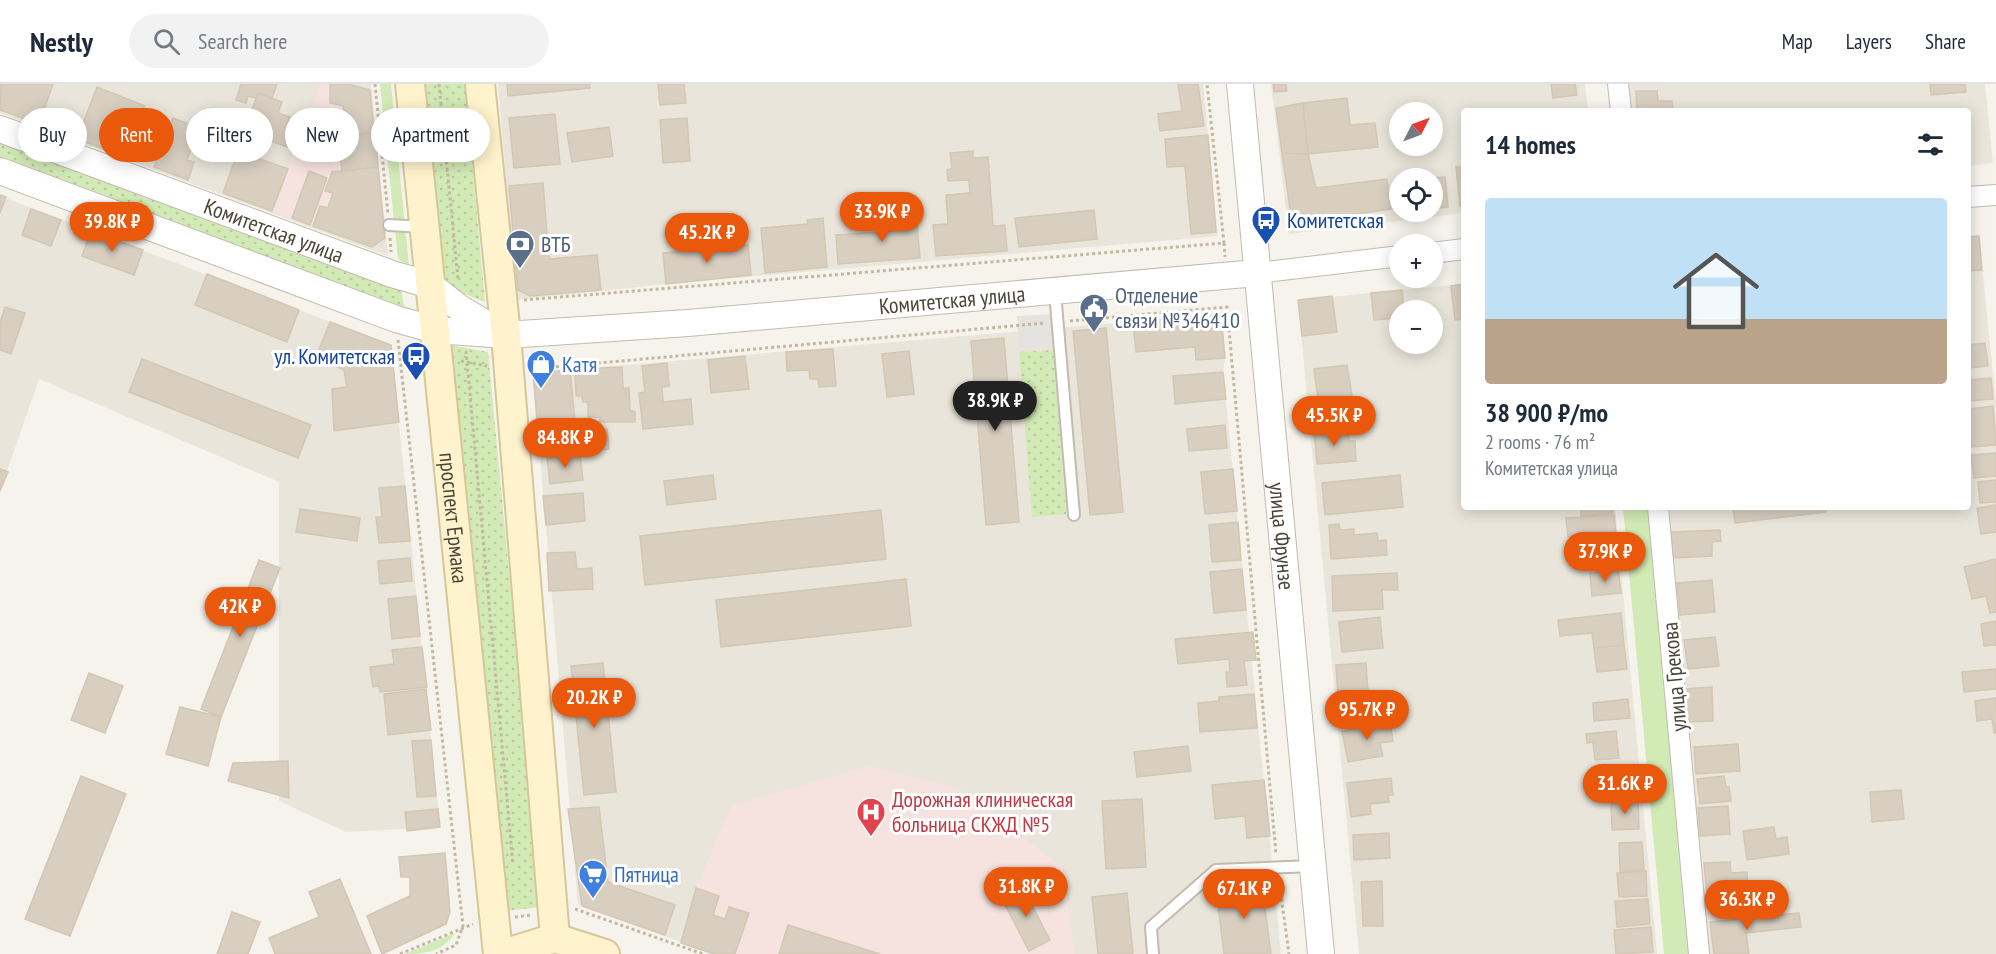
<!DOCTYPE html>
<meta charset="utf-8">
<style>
:root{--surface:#fff;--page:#f2f2f3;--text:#1f2937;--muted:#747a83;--line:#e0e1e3;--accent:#ea580c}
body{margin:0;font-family:"PT Sans Narrow",sans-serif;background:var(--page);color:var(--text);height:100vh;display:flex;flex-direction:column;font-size:22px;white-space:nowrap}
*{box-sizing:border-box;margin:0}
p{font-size:20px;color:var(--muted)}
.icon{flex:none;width:33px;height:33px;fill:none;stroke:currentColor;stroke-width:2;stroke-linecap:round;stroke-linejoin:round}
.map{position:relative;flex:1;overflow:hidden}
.drawer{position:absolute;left:1461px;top:24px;width:510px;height:402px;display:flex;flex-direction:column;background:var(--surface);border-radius:6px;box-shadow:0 3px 15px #0003}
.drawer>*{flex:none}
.top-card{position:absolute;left:18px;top:24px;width:570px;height:54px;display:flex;gap:12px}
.needle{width:39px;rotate:48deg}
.buttons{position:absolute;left:1389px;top:18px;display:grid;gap:12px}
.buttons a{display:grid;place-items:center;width:54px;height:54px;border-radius:50%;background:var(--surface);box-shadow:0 3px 15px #0003;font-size:30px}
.price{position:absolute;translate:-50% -51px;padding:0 14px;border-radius:21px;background:var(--accent);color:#fff;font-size:20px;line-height:39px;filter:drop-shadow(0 2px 3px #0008)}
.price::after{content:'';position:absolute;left:50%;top:36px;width:18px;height:14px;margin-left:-9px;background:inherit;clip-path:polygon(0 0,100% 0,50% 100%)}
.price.on{background:#222;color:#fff}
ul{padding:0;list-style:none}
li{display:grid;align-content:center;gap:12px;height:318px;padding:0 24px}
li+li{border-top:2px solid var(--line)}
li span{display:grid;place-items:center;height:186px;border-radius:6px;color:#555}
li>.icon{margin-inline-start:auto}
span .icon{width:108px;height:108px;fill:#fffc;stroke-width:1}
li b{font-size:26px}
h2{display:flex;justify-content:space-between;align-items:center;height:72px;padding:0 24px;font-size:26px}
.pill{padding:0 21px;border-radius:27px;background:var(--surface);box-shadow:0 3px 15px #0003;font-size:21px;line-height:54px}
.pill.on{background:var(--accent);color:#fff}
header{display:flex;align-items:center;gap:36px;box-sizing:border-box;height:84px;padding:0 30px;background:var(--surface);border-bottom:2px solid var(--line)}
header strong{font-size:28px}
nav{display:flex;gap:33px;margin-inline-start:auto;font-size:21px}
.search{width:420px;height:54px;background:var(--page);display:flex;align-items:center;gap:15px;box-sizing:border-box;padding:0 21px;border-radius:33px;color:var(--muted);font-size:22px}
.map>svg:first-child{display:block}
.residential{fill:#eae5da;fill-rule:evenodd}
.medical{fill:#f6e3e0}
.grass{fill:#d2eab5}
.park{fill:url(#park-dots)}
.parking{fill:#e5e3e0}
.building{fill:#d8cfc1;stroke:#d3c7b4;stroke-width:1.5}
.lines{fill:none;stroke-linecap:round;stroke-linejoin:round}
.service-casing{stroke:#c2bbae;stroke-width:14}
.minor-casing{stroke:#c2bbae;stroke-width:22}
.tertiary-casing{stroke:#c2bbae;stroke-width:28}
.secondary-casing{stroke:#d6c79b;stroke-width:32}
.path{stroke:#c4b79f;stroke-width:3;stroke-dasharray:3 3;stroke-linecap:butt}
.service{stroke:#fff;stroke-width:10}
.minor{stroke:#fff;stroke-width:20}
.tertiary{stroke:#fff;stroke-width:26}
.secondary{stroke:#fff3cd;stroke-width:28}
.labels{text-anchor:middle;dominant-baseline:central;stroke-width:6;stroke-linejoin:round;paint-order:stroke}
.transit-label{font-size:22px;fill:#164399;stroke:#fff;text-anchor:start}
.street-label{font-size:22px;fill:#4b4439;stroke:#fff}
.service-label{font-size:22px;fill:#4e5e75;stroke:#fff;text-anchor:start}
.shop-label{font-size:22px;fill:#366cbe;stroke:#fff;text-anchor:start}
.health-label{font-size:22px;fill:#be3a42;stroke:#fff;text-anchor:start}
</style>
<header>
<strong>Nestly</strong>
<div class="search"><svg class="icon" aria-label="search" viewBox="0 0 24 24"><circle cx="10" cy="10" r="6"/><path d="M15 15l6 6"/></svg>Search here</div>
<nav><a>Map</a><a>Layers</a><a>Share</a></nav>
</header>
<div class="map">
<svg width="1996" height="870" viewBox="0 0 1996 870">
<defs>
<pattern id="park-dots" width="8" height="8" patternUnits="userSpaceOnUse" patternTransform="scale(1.5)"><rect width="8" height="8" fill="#d2eab5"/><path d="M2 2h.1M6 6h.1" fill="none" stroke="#b6ca9c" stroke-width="1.8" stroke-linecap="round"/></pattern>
</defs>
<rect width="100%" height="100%" fill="#f6f3ec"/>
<path class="residential" d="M0,0H371L388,172L0,29Z
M498,0H1203L1218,152L666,200L516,216Z
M1271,0H1585L1588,27H1464V129L1289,150ZM1400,28H1432V62H1400ZM1400,94H1432V128H1400Z
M1628,0H1985L1993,79L1968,82V27H1631Z
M0,112L391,261L440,743L346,748L279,717V398L39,295L0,407Z
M1979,152L1996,319V870H1706L1668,423H1968V153Z
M1464,200V423H1615L1657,870H1359L1298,216ZM1400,226H1432V260H1400Z
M1221,230L1225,274L1223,288L1281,870H714L578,821L533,289Z"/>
<path class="medical" d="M320,0H348L370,6L385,154L372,163L272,127Z
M870,682L958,704L1062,783L1075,870H714L681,859L696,804L732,722Z"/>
<path class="grass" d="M380,0H391L409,182L398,175Z
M1623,423H1649L1691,870H1664Z
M455,849C443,867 427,870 406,870Z"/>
<path class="park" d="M411,0H465L485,218L430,196Z
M0,51L400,201L406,230L0,81Z
M444,260L488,268L541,823L504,827Z
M1053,266L1066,430L1032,433L1019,268Z"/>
<path class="parking" d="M1051,230L1053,262L1019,264L1017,232Z"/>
<path class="building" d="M1,0H53L39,40L0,26Z
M241,0H277L272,14L258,9L256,14L248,12L246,19L236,16Z
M330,0H348L370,6L374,48L347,51L343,22L330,19Z
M507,0H589L590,4L508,12Z
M658,0H684L686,19L660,21Z
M1178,0H1198L1204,42L1160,47L1158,30L1182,27Z
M1273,0H1286L1287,7L1274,8Z
M1551,0H1575L1577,11L1553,14Z
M1930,0H1965L1966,8L1931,11Z
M97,3L145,22L126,73L77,55Z
M1636,7H1657L1658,17H1672L1673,27H1637Z
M258,9L282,18L278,29L290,33L286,44L294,46L287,63L244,47Z
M1347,14L1350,41L1375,39L1378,63L1308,70L1303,19Z
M1303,19L1308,70L1282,69L1276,24Z
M555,30L560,80L514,84L509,34Z
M173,34L199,44L187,76L194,78L188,96L154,83Z
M687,34L690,77L663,79L660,36Z
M609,43L613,72L572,78L567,49Z
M375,49L378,83L342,87L338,53Z
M1208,51L1216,148L1191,150L1185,82L1167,83L1165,55Z
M238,67L288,85L272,127L223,109Z
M973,67V74L988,73L993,142L1005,141L1007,167L936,172L933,141L948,140L946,111L970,109L969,96L948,97L947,86L952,85L950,69Z
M1282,69L1308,70L1316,104L1387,95L1391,125L1292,139Z
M1464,82V122H1460L1456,83Z
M378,83L385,154L372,163L313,142L320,122L328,124L333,109L325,107L332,88Z
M309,87L327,94L310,141L292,134Z
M1445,93L1448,123L1432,125V94H1430Z
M543,99L549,175L597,171L601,206L530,212L518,206L509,102Z
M0,111L6,113L0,129Z
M31,125L61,136L51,162L22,151Z
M1094,126L1097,155L1019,163L1015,134Z
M916,128L920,174L838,180L836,151L895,147L894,129Z
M823,134L827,183L765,189L761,144L808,140L807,136Z
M91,147L143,166L134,191L82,172Z
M1979,152L1982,186L1968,187V153Z
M748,161L751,191L666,200L663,169Z
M207,190L299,226L287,258L195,221Z
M1464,200V235L1455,236L1451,202Z
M1402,206L1404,226H1400V234L1374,236L1371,209Z
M1332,212L1337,248L1302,252L1298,216Z
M5,223L25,229L11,270L0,266V239Z
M1221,230L1225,274L1196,276L1195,263L1136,268L1133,238Z
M330,238L391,261L399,338L334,347L332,305L347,303L344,286L316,273Z
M1106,244L1123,428L1090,431L1073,247Z
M1004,254L1019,438L986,441L971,257Z
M1985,259L1988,282L1968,284V261Z
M833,265L836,302L819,303L818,295H810L809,286L787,287L786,268Z
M909,267L914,310L887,313L882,270Z
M745,272L749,305L711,309L708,276Z
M142,275L311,341L298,374L129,308Z
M667,279L669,302L662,303L663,318L691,315L693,340L643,345L639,309L645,308L642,282Z
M1347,281L1353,317L1319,322L1314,285Z
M622,283L623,304H629L630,326L635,328V338H600V333H588V318H583L582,312H576L575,285Z
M570,286L576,347L607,345L609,365L540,371L533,289Z
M1223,288L1226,315L1175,320L1173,292Z
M1991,294L1993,315L1968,317V296Z
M1993,322L1996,361L1971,363L1968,325Z
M1225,341L1227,364L1189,367L1187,345Z
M1348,344L1349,357H1355L1356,377L1317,380L1314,347Z
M1996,369V392L1974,394L1971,371Z
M580,370L583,396L550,400L547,374Z
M0,385L8,388L0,407Z
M1233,385L1237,427L1205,430L1201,388Z
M713,391L716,415L667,421L664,397Z
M1400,391L1403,423L1325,431L1322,399Z
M1996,396V418L1980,419L1978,398Z
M405,402L410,457L379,459L376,433H382L379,404Z
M583,409L585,437L546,441L543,412Z
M1996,421V448L1981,450L1977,424Z
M1581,423H1612L1613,429L1581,432Z
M1745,423H1826V428L1735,439L1733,424Z
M300,425L360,434L357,457L296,448Z
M881,426L886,475L645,501L640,452Z
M1614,431L1616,450L1568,453L1566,434Z
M1238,438L1241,476L1212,478L1209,441Z
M1339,440L1340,446L1354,445V451L1377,449L1378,457L1386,456L1387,471L1331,475L1329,441Z
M1720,446L1721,457L1712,458V472L1672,474L1671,448Z
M1618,451L1620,476L1589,479L1587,454Z
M575,468L577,485L592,484L593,505L549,507L547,469Z
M410,474L412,497L380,500L378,477Z
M1996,475V528L1990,529L1986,512L1972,515L1964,483Z
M259,476L280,484L221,633L201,625Z
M1242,485L1246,526L1214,529L1210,488Z
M1618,486L1621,509L1592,512L1590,489Z
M1397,489L1398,506H1382L1383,525L1333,527L1332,492Z
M906,495L911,542L721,563L716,516Z
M1712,496L1715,528L1680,531L1677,499Z
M416,512L420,552L392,555L388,515Z
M1621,529L1624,561L1594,564L1592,549L1560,552L1558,536Z
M1380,533L1383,564L1342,568L1339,538Z
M1996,537V561L1984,562L1981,540Z
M1253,548L1256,576L1244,577L1247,601L1227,603L1226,588H1230L1229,575L1178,580L1175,555Z
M1715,553L1719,582L1688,585L1684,556Z
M1624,561L1627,585L1597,588L1594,564Z
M422,563L427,603L380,608L379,602L373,603L370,583L394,580L392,566Z
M603,579L616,708L584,711L571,582Z
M1366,579L1369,623H1361L1362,634L1339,635L1336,581Z
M1996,585V605L1964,608L1962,588Z
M89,589L123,602L105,649L71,636Z
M1712,603L1713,637L1684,638L1683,605Z
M426,605L431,646L388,651L384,610Z
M1254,610L1257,644L1200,648L1198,619L1219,617V613Z
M1996,614V649H1994L1992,635L1977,637L1975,617Z
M1628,615L1630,634L1594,637L1593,619Z
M180,623L221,633L208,682L166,670Z
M1390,638L1393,657L1380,659L1383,672L1348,678L1342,647Z
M1616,647L1619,674L1595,676L1593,658L1587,659L1586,650Z
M431,656L436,712L417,713L412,657Z
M1738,660L1740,687L1696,690L1694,663Z
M1188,662L1191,687L1137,693L1134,668Z
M288,677L289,714L228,697L233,679Z
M81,692L126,710L70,852L25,835Z
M1724,692L1726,703H1729L1731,717L1700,720L1697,695Z
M1391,694L1393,711H1388L1389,718L1370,720L1371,730L1351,733L1347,699Z
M1264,696L1270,752L1247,754L1245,732L1215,735L1212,701Z
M1901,706L1904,735L1872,738L1870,708Z
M1142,715L1146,783L1106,785L1102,717Z
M1638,716L1639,745L1612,746L1611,717Z
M1728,722L1730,750L1700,752L1698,724Z
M599,723L608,798L675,821L665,851L582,822L568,725Z
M438,725L440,743L407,747L405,728Z
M1774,743L1776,755L1787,753L1789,770L1747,776L1743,747Z
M1389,749L1390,774L1354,776L1353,751Z
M1642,758L1644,786L1620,787L1619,759Z
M445,769L450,828L446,840L382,870L367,832L410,812V793H401L399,773Z
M1730,778L1731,789L1747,788L1748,810L1707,813L1704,779Z
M1646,787L1647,812L1619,813L1617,789Z
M340,795L371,870H275L269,854L319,833L309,808Z
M1382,797L1383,842H1363L1361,798Z
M1262,800L1271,870H1224L1216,805Z
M1022,802L1050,856L1029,867L1001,813Z
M696,804L719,812L713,831L725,835L729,823L749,829L735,870H714L681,859Z
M1127,809L1133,870H1098L1092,813Z
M1648,815L1650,840L1617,843L1615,817Z
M232,828L260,838L248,870H217Z
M1799,829L1801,843L1746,849L1749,870H1714L1710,838Z
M788,841L880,870H779Z
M1651,843L1653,868L1616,870L1614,846Z"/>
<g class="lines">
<g class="service-casing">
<path id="service" d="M389,141L424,143
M1055,208L1074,431
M1153,870L1151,843L1216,786L1312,782"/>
</g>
<g class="minor-casing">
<path id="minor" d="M1618,0L1621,27
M1968,113L1996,111
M1432,169L1464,165
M1257,189L1400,172
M1658,423L1699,870"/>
</g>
<g class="tertiary-casing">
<g id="tertiary">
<path id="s1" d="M1240,0L1321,870"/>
<path id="s2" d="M0,45L392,190L430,201L461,225L500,248"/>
<path id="s3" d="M0,87L396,235L435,246L506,251L688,239L1257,189"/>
</g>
</g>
<g class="secondary-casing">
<g id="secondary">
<path id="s4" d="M410,0L498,870"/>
<path d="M480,0L506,251L555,854"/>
<path d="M503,870L555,854L605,870"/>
</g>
</g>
<path class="path" d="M375,0L388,130
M439,0L458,195
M390,154L391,168
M1224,159L1225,173
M524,216L1224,159L1207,0
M1070,237L1227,223L1276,770
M398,256L463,842L456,861L436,870
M466,267L513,781
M461,277L487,282
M532,285L1045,239
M1279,797L1289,870
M575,825L703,870
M515,833L532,831
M400,870L473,840"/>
<use href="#service" class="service"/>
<use href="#minor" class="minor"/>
<use href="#tertiary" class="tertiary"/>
<use href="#secondary" class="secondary"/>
</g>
<defs>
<g id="bus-pin" transform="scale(1.5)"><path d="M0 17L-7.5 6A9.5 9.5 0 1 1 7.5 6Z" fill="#1a4fb4" stroke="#fff"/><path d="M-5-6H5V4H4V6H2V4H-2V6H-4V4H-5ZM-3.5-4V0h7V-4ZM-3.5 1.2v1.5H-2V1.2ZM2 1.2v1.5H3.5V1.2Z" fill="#fff"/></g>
<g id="bank-pin" transform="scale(1.5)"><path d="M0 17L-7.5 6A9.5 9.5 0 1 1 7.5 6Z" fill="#5c6f8a" stroke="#fff"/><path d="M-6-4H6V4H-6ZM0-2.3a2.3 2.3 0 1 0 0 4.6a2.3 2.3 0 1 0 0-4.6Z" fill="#fff"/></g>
<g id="civic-pin" transform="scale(1.5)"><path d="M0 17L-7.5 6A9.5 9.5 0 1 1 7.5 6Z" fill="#5c6f8a" stroke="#fff"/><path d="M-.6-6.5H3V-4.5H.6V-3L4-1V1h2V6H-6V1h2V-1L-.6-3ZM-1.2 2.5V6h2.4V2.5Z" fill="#fff"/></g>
<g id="shop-pin" transform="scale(1.5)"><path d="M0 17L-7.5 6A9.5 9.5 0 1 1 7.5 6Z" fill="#3f7fe0" stroke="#fff"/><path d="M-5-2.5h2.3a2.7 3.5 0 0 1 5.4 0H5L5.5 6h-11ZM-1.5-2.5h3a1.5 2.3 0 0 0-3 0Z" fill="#fff"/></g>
<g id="hospital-pin" transform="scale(1.5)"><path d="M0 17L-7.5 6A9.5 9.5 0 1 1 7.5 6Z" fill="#e0444e" stroke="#fff"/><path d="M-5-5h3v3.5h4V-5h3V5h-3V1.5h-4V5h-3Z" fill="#fff"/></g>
<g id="supermarket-pin" transform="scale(1.5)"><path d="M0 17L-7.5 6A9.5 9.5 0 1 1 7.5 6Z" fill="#3f7fe0" stroke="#fff"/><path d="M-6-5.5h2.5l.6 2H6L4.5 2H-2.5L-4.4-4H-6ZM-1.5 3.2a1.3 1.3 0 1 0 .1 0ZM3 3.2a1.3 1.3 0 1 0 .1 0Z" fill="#fff"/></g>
</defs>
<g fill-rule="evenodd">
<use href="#bus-pin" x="1266" y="136"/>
<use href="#bank-pin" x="520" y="160"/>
<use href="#civic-pin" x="1094" y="224"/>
<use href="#bus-pin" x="416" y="272"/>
<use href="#shop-pin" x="541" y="280"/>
<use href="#hospital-pin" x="871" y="728"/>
<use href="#supermarket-pin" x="593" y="790"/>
</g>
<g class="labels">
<g class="transit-label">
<text x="1287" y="136">Комитетская</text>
<text x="395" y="272" text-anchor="end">ул. Комитетская</text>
</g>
<g class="street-label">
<text stroke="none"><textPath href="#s2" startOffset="292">Комитетская улица</textPath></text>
<text stroke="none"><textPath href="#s3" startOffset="982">Комитетская улица</textPath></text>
<text stroke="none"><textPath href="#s4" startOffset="436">проспект Ермака</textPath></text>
<text stroke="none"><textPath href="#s1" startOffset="454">улица Фрунзе</textPath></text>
<text transform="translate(1674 593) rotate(-95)">улица Грекова</text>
</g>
<g class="service-label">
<text x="541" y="160">ВТБ</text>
<text x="1115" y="211">Отделение<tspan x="1115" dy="25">связи №346410</tspan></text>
</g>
<g class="shop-label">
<text x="562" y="280">Катя</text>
<text x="614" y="790">Пятница</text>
</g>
<g class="health-label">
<text x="892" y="715">Дорожная клиническая<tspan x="892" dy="25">больница СКЖД №5</tspan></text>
</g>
</g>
</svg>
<div class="buttons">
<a><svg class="needle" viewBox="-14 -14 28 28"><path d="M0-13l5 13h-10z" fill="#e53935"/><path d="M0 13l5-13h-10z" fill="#747a83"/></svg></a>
<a><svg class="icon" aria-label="locate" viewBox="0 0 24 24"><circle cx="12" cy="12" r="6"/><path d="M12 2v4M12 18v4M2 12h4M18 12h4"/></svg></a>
<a>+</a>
<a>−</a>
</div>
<b class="price" style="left:882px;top:159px">33.9K ₽</b>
<b class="price" style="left:112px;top:169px">39.8K ₽</b>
<b class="price" style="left:707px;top:180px">45.2K ₽</b>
<b class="price on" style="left:995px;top:348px">38.9K ₽</b>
<b class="price" style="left:1334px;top:363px">45.5K ₽</b>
<b class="price" style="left:565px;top:385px">84.8K ₽</b>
<b class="price" style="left:1605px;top:499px">37.9K ₽</b>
<b class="price" style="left:240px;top:554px">42K ₽</b>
<b class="price" style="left:594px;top:645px">20.2K ₽</b>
<b class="price" style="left:1367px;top:657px">95.7K ₽</b>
<b class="price" style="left:1625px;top:731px">31.6K ₽</b>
<b class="price" style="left:1026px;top:834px">31.8K ₽</b>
<b class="price" style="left:1244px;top:836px">67.1K ₽</b>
<b class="price" style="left:1747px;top:847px">36.3K ₽</b>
<div class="top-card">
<a class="pill">Buy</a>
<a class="pill on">Rent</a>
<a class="pill">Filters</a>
<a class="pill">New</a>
<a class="pill">Apartment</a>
</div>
<section class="drawer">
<h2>14 homes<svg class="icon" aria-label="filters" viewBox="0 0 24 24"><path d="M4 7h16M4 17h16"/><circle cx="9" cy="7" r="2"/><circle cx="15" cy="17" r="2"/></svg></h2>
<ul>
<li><span style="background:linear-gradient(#bfe0f5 65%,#b9a48a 0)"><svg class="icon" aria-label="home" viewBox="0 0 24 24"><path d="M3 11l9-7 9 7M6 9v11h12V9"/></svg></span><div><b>38 900 ₽/mo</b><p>2 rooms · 76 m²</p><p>Комитетская улица</p></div></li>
</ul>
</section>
</div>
